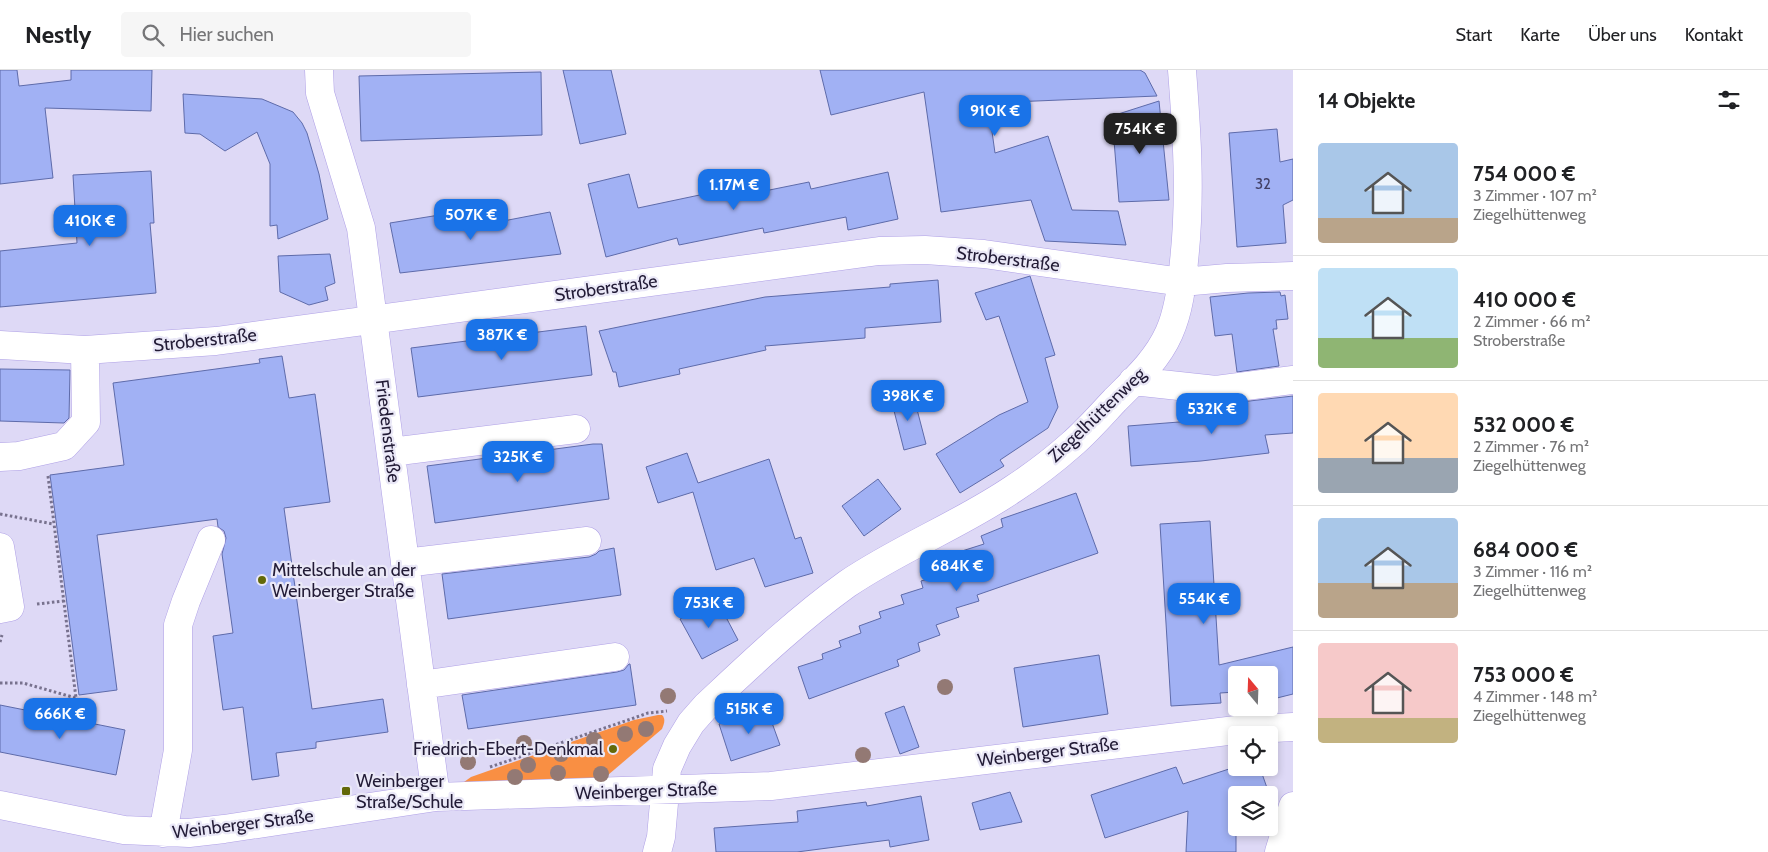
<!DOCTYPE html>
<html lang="de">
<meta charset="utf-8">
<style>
:root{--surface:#fff;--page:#f6f6f6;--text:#202124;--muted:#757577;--line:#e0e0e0;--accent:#1a73e8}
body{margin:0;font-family:Cabin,sans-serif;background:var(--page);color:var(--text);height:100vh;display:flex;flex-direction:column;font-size:19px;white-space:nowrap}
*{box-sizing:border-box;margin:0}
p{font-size:16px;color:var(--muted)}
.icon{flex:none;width:28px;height:28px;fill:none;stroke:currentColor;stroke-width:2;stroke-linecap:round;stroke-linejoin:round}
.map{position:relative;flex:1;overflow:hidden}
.sheet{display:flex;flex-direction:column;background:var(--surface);width:475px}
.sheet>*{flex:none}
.needle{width:32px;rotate:341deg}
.fabs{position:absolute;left:1228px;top:596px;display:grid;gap:10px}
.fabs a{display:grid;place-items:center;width:50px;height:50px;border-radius:5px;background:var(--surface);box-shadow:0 2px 8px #0003;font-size:25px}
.price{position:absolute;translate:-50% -42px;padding:0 11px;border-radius:10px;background:var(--accent);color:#fff;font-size:16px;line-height:32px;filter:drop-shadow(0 1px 2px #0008)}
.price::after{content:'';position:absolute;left:50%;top:30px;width:15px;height:11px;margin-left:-8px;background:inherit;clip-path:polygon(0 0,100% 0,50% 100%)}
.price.on{background:#222;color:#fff}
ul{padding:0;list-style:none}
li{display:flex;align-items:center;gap:15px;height:125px;padding:0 25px}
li+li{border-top:1px solid var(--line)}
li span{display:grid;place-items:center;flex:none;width:140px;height:100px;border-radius:5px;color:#555}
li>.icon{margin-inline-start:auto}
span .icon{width:60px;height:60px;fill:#fffc;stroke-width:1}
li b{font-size:21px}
h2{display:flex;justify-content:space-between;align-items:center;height:60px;padding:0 25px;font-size:21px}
header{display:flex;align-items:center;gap:30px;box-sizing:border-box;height:70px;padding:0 25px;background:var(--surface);border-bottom:1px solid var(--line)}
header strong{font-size:24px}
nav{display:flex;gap:28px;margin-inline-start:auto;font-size:18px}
.search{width:350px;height:45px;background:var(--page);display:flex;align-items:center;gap:12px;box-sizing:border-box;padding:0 18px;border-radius:5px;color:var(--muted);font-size:19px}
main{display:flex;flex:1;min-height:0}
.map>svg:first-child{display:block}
.green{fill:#f98f43}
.building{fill:#a1b1f4;stroke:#5e6baa}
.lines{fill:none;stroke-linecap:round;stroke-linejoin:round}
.minor-casing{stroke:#afa0e6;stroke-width:29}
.path{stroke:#78728e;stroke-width:3;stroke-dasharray:2.5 2.5;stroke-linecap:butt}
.minor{stroke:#fff;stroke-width:28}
.tree{fill:#937974}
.poi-dot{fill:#636909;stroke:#eae8f7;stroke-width:2}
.labels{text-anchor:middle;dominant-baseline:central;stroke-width:4.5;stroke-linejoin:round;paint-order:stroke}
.number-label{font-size:15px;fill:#424066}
.street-label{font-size:18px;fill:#221b36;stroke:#eae8f7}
.poi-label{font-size:18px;fill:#221b36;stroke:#eae8f7;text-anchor:start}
</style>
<header>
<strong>Nestly</strong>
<div class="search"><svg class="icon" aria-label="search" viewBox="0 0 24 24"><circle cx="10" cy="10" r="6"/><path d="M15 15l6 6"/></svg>Hier suchen</div>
<nav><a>Start</a><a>Karte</a><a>Über uns</a><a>Kontakt</a></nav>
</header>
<main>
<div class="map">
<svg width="1293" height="782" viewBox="0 0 1293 782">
<rect width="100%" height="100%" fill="#ded9f6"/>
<path class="green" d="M658,645H662C666,649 664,654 662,659L608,705L602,708L465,714L464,712L471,707L634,650Z"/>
<path class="building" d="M0,0H17L19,16L71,10V0H152L151,41L45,38L53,108L0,114Z
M563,0H611L626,64L580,74Z
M820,0H1140L1145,3L1157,26L988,33L995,83L1048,66L1072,140L1118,141L1126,175L1045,171L1031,130L941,142L924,22L831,45Z
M541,2L542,65L361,71L359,6Z
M183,24L262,29L293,42L302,53L307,63L319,104L328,149L278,169L277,155L270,156V94L257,62L225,81L200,64L185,63Z
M1159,31L1169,130L1119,132L1112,46Z
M1277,59L1280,92L1293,89V130L1283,135L1286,173L1237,177L1229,63Z
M151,101L154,153H150L156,223L0,237V181L77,173L73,105Z
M888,102L898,149L848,160L846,147L764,163L763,158L679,175L677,168L606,187L588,114L629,104L638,138L728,119L730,128L809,112L811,119Z
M464,141L472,157L550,142L561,184L400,203L390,153Z
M330,184L335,213L325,217L328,230L309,235L280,222L278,186Z
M1030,206L1055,285L1045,288L1058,337L1048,358L1000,390L1004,396L960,423L936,384L999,345L1028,332L999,246L986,250L975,223Z
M938,210L941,252L865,258V268L765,276L766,280L679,299L680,304L619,317L616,302H613L599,261L765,227L890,217V214Z
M1280,222L1281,226L1285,225L1288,249L1276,250L1277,259H1273L1279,296L1237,302L1232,264L1215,266L1210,227L1248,223Z
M586,256L592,305L418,327L411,278Z
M282,286L289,328L315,324L330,432L284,438L312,639L383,629L388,662L316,672V678L276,683L279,706L252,710L243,637L223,640L213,566L233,563L222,484L226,468L224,461L218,457L217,449L97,465L117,620L79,625L50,405L124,395L113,313L260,293L259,289Z
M0,299L70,300L69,348L64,353L0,351Z
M913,324L926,374L904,380L891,329Z
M1293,326V363L1265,365L1269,383L1201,391L1131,396L1128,356L1243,347L1241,332Z
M593,374H602L609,429L435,453L427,396Z
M687,383L698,413L769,389L795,469L801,467L813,503L765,517L754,488L716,500L693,422L658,433L646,397Z
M878,409L901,439L864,466L842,436Z
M1076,423L1098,483L977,525L979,531L956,538L959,547L936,555L940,565L918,573L920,581L897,590L899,596L809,629L798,597L823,589L822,584L841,577L839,571L861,563L859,556L881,548L879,542L904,534L901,525L923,518L921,511L944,504L941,496L964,487L962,481L984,474L981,466L1003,457L1001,449Z
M1210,451L1219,595L1293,577V624L1269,630V605H1236V622L1220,623L1221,633L1171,636L1160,454Z
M614,478L621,525L448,549L442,504L589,487L596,484L599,481Z
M717,530L738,570L702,589L680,549Z
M1099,585L1108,644L1023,657L1014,598Z
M629,594H630L636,635L468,659L462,625L617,602L624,600Z
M0,635L125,660L116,705L0,682Z
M904,636L919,677L900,684L885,643Z
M767,639L780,675L731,691L719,654Z
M1176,697L1183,714L1232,698H1260L1272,732L1269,734V725H1236V782H1186L1188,741L1105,768L1091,725Z
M1010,722L1022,752L980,760L972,733Z
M921,726L929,770L890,777L889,770L797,782H716L714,758L798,752L797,741L866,732L867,736Z"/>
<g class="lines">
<g class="minor-casing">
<path id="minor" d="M319,0L320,23L361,158L436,727
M0,275L85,280L216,271L879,181L925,180L984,184L1182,212L1227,208L1293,206
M1133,311L1216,320L1293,310
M391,382L576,359
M0,387L19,386L64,376L86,352L85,280
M0,477L10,537L0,539
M405,493L587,471
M421,615L615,587
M0,735L124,760L189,763L224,759L436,727L771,716L1236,660L1293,657
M163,763L178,680V555L186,531L211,470
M657,782L661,767L667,699L677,676L691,653L706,636C751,594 797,550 847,514C900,478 960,455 1013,419C1033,406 1054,390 1072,374C1087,361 1101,345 1115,330C1135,310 1157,290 1169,263C1179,241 1182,215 1184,191C1191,127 1187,64 1182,0
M1279,782L1293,736"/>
</g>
<path class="path" d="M48,406L76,628L81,633L80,644
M0,444L53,454
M37,534L64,531
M0,572L2,565
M0,613H23L76,628
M490,697L634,648L648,643L667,641"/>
<use href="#minor" class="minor"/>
</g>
<g class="tree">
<circle cx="945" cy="617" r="8"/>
<circle cx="668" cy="626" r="8"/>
<circle cx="646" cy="659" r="8"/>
<circle cx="625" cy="664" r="8"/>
<circle cx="594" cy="670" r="8"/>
<circle cx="524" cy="673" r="8"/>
<circle cx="561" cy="684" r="8"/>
<circle cx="863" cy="685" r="8"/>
<circle cx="468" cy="692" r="8"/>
<circle cx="528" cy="695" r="8"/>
<circle cx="558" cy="703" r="8"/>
<circle cx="601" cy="704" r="8"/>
<circle cx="515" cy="707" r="8"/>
</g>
<g class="poi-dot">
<circle cx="262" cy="510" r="5"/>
<circle cx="613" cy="679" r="5"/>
<rect x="341" y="716" width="10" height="10" rx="2.5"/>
</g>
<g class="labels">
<g class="number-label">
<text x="1263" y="114">32</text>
</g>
<g class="street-label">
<text transform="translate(1008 189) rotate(7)">Stroberstraße</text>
<text transform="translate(606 218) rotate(-8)">Stroberstraße</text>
<text transform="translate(205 270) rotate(-6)">Stroberstraße</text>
<text transform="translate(1097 345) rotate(-44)">Ziegelhüttenweg</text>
<text transform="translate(388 361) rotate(83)">Friedenstraße</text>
<text transform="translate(1048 682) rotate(-7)">Weinberger Straße</text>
<text transform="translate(646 721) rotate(-2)">Weinberger Straße</text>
<text transform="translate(243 754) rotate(-7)">Weinberger Straße</text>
</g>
<g class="poi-label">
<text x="272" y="500">Mittelschule an der<tspan x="272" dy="21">Weinberger Straße</tspan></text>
<text x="603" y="679" text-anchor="end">Friedrich-Ebert-Denkmal</text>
<text x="356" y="711">Weinberger<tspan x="356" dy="21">Straße/Schule</tspan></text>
</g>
</g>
</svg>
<div class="fabs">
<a><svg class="needle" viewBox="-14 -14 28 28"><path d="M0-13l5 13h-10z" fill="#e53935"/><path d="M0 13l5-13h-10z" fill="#757577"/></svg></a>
<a><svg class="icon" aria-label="locate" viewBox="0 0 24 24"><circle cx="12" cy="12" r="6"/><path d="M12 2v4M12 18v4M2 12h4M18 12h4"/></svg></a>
<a><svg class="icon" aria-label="layers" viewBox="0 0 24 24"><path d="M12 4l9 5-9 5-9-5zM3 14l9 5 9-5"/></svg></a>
</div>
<b class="price" style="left:995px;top:67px">910K €</b>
<b class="price on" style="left:1140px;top:85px">754K €</b>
<b class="price" style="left:734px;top:141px">1.17M €</b>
<b class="price" style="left:471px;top:171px">507K €</b>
<b class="price" style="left:90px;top:177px">410K €</b>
<b class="price" style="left:502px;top:291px">387K €</b>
<b class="price" style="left:908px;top:352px">398K €</b>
<b class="price" style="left:1212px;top:365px">532K €</b>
<b class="price" style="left:518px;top:413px">325K €</b>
<b class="price" style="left:957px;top:522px">684K €</b>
<b class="price" style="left:1204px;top:555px">554K €</b>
<b class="price" style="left:709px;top:559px">753K €</b>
<b class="price" style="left:749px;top:665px">515K €</b>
<b class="price" style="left:60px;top:670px">666K €</b>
</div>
<section class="sheet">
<h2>14 Objekte<svg class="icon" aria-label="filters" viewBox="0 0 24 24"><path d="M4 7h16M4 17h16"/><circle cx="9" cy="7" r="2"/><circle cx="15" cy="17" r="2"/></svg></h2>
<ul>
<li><span style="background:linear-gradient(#a9c7e8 75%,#b9a48a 0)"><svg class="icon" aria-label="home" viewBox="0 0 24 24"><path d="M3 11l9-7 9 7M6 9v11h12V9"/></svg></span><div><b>754 000 €</b><p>3 Zimmer · 107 m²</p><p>Ziegelhüttenweg</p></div></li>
<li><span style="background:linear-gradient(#bfe0f5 70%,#8fb573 0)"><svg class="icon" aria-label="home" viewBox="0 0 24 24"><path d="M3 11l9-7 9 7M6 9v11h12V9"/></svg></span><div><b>410 000 €</b><p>2 Zimmer · 66 m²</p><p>Stroberstraße</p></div></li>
<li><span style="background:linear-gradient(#ffd9b3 65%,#9aa5b1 0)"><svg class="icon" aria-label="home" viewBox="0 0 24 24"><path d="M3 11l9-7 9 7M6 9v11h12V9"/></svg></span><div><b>532 000 €</b><p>2 Zimmer · 76 m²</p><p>Ziegelhüttenweg</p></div></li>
<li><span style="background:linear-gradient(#a9c7e8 65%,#b9a48a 0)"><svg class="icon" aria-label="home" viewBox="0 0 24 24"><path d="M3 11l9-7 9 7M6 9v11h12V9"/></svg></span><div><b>684 000 €</b><p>3 Zimmer · 116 m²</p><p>Ziegelhüttenweg</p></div></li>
<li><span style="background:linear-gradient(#f6c9c9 75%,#c2b280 0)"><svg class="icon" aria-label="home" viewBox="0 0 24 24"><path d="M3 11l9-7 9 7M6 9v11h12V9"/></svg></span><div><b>753 000 €</b><p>4 Zimmer · 148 m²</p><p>Ziegelhüttenweg</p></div></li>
</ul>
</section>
</main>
